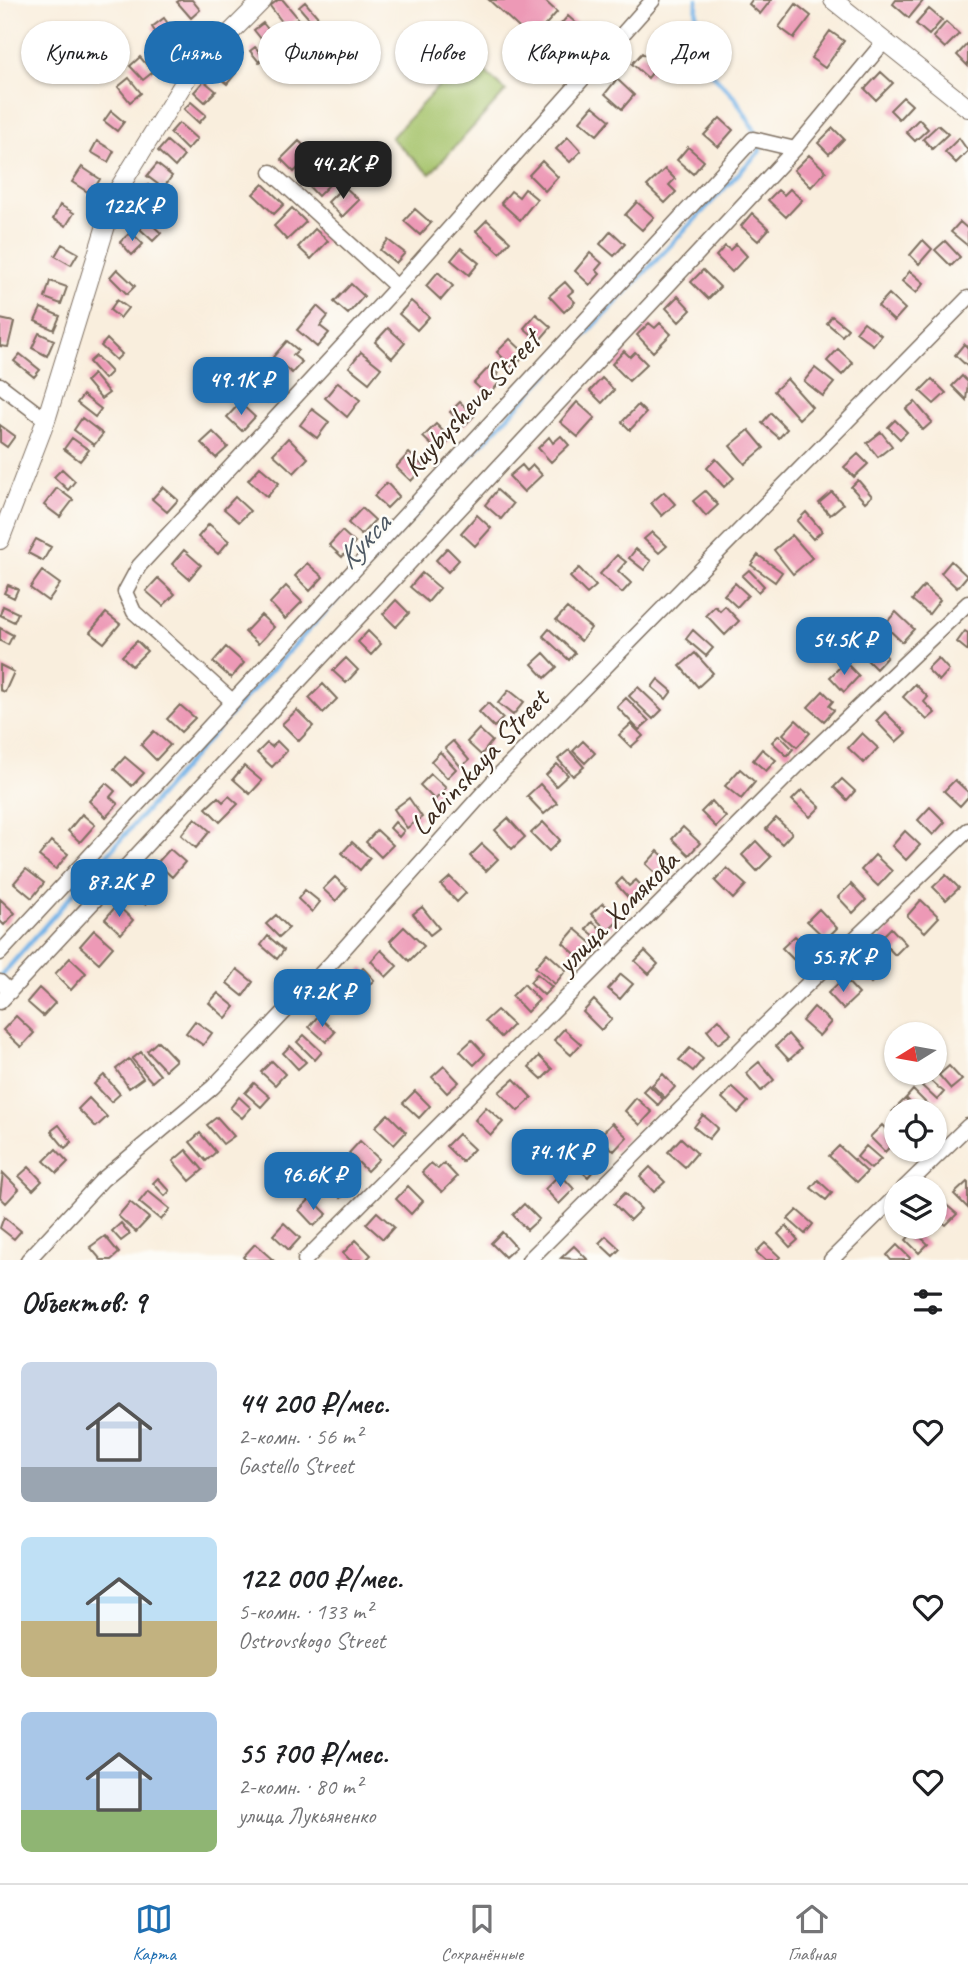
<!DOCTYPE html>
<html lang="ru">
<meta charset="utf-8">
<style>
:root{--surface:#fff;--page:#f6f6f6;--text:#202124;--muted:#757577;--line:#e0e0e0;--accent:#1f6fb2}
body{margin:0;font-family:Caveat,sans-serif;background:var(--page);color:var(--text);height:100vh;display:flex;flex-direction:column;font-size:26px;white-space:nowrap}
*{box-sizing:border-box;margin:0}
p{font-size:23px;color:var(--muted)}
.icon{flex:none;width:38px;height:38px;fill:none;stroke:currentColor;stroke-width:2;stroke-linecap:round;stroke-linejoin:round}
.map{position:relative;height:1260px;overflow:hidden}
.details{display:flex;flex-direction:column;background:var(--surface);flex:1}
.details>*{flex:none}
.banner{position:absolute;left:21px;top:21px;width:928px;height:63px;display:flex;gap:14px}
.needle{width:46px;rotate:259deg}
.tools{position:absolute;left:884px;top:1022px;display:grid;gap:14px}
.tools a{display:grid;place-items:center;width:63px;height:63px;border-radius:50%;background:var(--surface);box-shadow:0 2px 5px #0004;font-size:35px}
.price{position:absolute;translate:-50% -60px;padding:0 16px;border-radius:14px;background:var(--accent);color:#fff;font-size:23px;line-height:46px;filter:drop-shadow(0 2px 4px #0008)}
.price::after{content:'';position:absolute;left:50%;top:42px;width:21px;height:16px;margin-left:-10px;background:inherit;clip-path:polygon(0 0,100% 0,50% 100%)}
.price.active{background:#222;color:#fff}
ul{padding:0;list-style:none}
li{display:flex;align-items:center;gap:21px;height:175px;padding:0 21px}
li span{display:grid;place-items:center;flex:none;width:196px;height:140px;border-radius:10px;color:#555}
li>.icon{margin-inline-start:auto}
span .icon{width:84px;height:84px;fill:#fffc;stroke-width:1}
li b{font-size:30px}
h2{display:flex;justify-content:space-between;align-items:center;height:84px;padding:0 21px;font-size:30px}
.chip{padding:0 24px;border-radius:32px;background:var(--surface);box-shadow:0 2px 5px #0004;font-size:24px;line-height:63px}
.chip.active{background:var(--accent);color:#fff}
.dock{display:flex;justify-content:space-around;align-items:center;height:98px;border-top:2px solid var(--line);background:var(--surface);font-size:19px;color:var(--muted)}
.dock a{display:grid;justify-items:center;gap:4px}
.dock .active{color:var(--accent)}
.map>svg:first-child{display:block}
.green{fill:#a4c269;stroke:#707644;stroke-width:2}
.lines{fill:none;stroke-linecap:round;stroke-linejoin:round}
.stream{stroke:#75b4e8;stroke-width:4.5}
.building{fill:#ed99b6}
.minor-casing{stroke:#7e6f61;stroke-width:17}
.tertiary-casing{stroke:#7e6f61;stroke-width:20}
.minor{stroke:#fff;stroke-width:14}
.tertiary{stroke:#fff;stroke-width:18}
.labels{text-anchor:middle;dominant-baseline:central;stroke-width:5;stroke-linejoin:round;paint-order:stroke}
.street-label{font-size:30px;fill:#3b2a1e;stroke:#fdfcf7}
.water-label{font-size:32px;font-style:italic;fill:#4f5a65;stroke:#fdfcf7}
</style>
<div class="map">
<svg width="968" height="1260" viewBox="0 0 968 1260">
<rect width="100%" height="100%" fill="#fdfcf7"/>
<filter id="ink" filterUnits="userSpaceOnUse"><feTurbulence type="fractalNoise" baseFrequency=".0143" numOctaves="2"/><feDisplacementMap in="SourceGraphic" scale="14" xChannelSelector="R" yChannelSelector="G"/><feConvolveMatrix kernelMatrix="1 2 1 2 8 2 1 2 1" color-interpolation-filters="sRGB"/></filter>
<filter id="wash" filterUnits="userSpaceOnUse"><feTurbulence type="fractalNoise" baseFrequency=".00686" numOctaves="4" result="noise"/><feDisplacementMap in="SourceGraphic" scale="28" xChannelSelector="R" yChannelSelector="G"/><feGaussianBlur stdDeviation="1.57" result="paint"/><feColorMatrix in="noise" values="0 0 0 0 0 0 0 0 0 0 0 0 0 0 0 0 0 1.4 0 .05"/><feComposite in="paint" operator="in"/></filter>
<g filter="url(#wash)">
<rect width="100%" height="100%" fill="#f9eedd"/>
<path class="green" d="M467,55L506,91L430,174L391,138Z"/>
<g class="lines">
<path class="stream" d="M697,0L696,29L701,62L736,99L755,131
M0,977L236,708L477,449L760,151L759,145"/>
</g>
<g id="blocks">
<path class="building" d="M180,0H192L200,10L191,18L177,2Z
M278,0H283L298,18L286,27L270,6Z
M489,0H544L557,12L532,40Z
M752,0H771L760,14L749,4Z
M896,0H922L923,1L909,18L893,4Z
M305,2L318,17L312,22L299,7Z
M796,4L811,16L794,38L779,27Z
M929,9L942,20L929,35L916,24Z
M568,16L588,34L546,79L527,62Z
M164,18L177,36L164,45L152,27Z
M946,22L959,34L945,48L933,37Z
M263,23L275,38L266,45L254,30Z
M830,31L844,41L825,68L811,58Z
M968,43V66L957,55Z
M255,47L264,57L259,62L250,51Z
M642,53L648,57L651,53L661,62L648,78L632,64Z
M140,57L153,72L143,80L130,66Z
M220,61L236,73L227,84L212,72Z
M881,72L893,83L876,100L865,89Z
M129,78L141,93L130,102L118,87Z
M617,79L634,95L622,109L605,94Z
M204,81L216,91L205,102L194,92Z
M903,97L912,105L899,119L890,110Z
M191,102L206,115L199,123L184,109Z
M593,106L610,120L597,135L580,121Z
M111,111L124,122L117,131L104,121Z
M720,118L733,130L718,147L704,135Z
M919,119L928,129L915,141L906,132Z
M179,123L197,139L187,150L170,133Z
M938,125L948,134L932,149L923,139Z
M833,128L844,139L829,154L818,143Z
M568,137L581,151L570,162L556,149Z
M959,138L968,151L956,163L945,152Z
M97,141L114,151L108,162L91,152Z
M167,141L184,156L175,167L158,151Z
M299,141L313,154L294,172L281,159Z
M688,147L704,161L693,174L677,160Z
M809,155L826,171L811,187L794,170Z
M542,161L558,177L545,191L529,175Z
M157,164L172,176L163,188L147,176Z
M322,164L336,178L318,196L304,181Z
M82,167L100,179L91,194L72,182Z
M665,169L675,179L669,185L676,192L665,203L647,186Z
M263,184L284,204L274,214L253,194Z
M148,185L161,199L148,210L135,196Z
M344,186L359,200L342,217L328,202Z
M525,189L537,199L520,220L501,203L511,191L519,197Z
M790,189L802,200L786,217L768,200L778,190L784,195Z
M637,202L654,217L642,230L625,215Z
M60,205L74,213L66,226L53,219Z
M292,208L306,222L287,240L274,226Z
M415,209L431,223L420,235L404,221Z
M752,213L769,229L758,241L741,226Z
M487,220L510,241L500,253L476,231Z
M148,221L161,233L153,241L140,229Z
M960,222L968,229V246L951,232Z
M315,229L328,241L311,259L298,247Z
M611,231L625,244L614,256L600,244Z
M131,232L143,244L132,255L120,242Z
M388,240L405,253L396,263L380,250Z
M923,240L932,249L919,264L910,255Z
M945,241L960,257L951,266L935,250Z
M62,244L78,253L71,265L55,256Z
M736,244L747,256L732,272L716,256L725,246L730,250Z
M461,248L479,263L469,275L451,260Z
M590,253L602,263L596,270L600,274L590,285L575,271Z
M117,269L135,286L127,294L110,277Z
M703,270L720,287L708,299L691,282Z
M910,271L924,283L916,293L902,281Z
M438,272L453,286L441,300L426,286Z
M50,281L67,287L61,304L45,298Z
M565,282L573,291L568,295L575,302L564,312L549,296Z
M351,284L364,296L348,314L334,302Z
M889,294L905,309L894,321L878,306Z
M678,296L691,310L679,322L666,308Z
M117,300L128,308L120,318L110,310Z
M411,301L429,317L417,330L399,314Z
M317,306L328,316L320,326L329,333L317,347L297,330Z
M41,308L60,316L54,330L35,321Z
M536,314L551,327L539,341L524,328Z
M832,316L848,329L842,336L827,323Z
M0,319L14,322L8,347L0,346Z
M864,322L881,335L873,345L856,332Z
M649,323L655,328L660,323L671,334L653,352L637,335Z
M388,328L405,343L392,358L375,342Z
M39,333L54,340L47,356L32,348Z
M107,339L122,354L116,360L101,346Z
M510,339L526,354L513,368L497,352Z
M287,341L298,350L293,355L302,362L292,373L273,357Z
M964,344L968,348V367L955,355Z
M838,349L853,363L842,375L827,361Z
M624,351L630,357L635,352L647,364L629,381L612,364Z
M361,352L381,368L369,383L349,367Z
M20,354L40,370L34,377L14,361Z
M96,356L111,372L104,379L89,362Z
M490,366L498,374L494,379L499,383L488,396L474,383Z
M815,368L834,383L823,396L804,381Z
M93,374L109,393L101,399L86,381Z
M962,376L968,382L966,400L952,386Z
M261,377L277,389L267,402L251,390Z
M602,378L614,390L602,403L590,391Z
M787,379L812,407L799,419L774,391Z
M932,379L946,393L934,404L920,391Z
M338,382L360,400L347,417L325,398Z
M83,395L101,409L95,417L77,403Z
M460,402L474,416L464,426L450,412Z
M577,402L595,418L578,437L560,422Z
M915,402L932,422L923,430L906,409Z
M240,403L255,417L242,431L227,417Z
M638,405L646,413L630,430L622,422Z
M312,409L329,422L317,438L300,425Z
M771,413L787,429L779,438L762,423Z
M82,418L103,434L94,445L74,430Z
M895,420L907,432L900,439L888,427Z
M436,424L451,439L439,452L423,437Z
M0,425L15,436L7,447L0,442Z
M749,430L764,448L745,464L730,446Z
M213,432L228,447L216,458L201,443Z
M881,432L892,446L878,457L867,443Z
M561,436L569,445L551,462L538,448L549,437L553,443Z
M72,438L89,450L80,461L64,449Z
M288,438L308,458L294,473L273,454Z
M409,453L424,467L411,481L396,467Z
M858,454L868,464L854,477L844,467Z
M716,459L734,478L724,487L707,468Z
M522,465L527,471L533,465L542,475L524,492L509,476Z
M260,467L279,483L267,497L248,480Z
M62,469L75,481L68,490L54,477Z
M858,480L872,496L865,502L851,487Z
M387,483L399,496L387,508L374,496Z
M163,487L178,500L167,512L152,499Z
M57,488L73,500L60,517L44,505Z
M497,490L513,504L501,519L485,505Z
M705,491L718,505L706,516L693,501Z
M664,492L675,504L662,516L651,503Z
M832,492L843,504L830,515L819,503Z
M235,497L250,511L239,522L224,509Z
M362,508L375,520L361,535L348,523Z
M806,512L822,531L813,539L797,521Z
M477,515L491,528L475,546L461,533Z
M209,524L229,541L218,554L198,537Z
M342,531L355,543L342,557L329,545Z
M652,532L667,546L659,553L644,539Z
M792,535L812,558L793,574L774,550Z
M36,539L51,547L43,561L28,553Z
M447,548L459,560L448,572L436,560Z
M636,549L651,561L644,570L629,558Z
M184,550L201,565L189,579L172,564Z
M617,555L626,562L618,571L631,583L622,593L600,574Z
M758,555L782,572L775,582L751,565Z
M951,561L967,576L957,588L941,573Z
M307,563L323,577L310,591L295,576Z
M579,568L596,586L587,594L570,577Z
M749,570L764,586L758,592L742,576Z
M42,571L60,584L48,601L30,588Z
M422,573L440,588L428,602L410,587Z
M158,578L175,594L163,606L146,591Z
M735,583L748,595L737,607L724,595Z
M8,585L18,589L14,598L4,593Z
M286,586L302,602L285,619L270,603Z
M924,586L940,600L929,614L912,600Z
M396,600L409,613L396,627L383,614Z
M3,606L18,613L14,622L0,615Z
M715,606L720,611L725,606L739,621L725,635L706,615Z
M567,608L591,628L581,641L556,620Z
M896,612L914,629L902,642L884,625Z
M106,613L120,624L104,643L90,632Z
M261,615L274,627L258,644L245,632Z
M0,628L13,635L8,645L0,641Z
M549,629L575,653L569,660L543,636Z
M693,630L713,648L706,656L686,639Z
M368,631L381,644L371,655L358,642Z
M965,631L968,633V651L957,642Z
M870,640L887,657L876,669L859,652Z
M137,641L147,651L132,666L122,656Z
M226,647L244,663L231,678L213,662Z
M544,653L557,667L545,678L532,664Z
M695,653L713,673L698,687L680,666Z
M346,658L358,670L346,683L333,671Z
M938,658L949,670L939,681L927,669Z
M845,662L859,676L844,692L830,677Z
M0,665L14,672L5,692L0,690Z
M658,679L672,691L666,699L652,687Z
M323,684L337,699L323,713L309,698Z
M915,684L928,697L924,702L935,713L927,720L903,697Z
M638,687L662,710L653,719L629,696Z
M509,690L524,702L513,715L498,703Z
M823,691L833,701L829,706L834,710L824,721L808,707Z
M626,698L649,721L639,730L617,707Z
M488,703L503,718L494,727L479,712Z
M180,705L195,718L181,732L167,719Z
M297,710L313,726L299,741L282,724Z
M885,712L906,733L896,742L876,721Z
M796,720L810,733L797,747L783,734Z
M631,724L643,736L631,747L619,735Z
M479,729L492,741L481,755L467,742Z
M154,731L170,745L156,760L141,745Z
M862,733L878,748L864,763L848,748Z
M779,735L793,749L787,756L772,742Z
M277,741L287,751L272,767L257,753L267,743L272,747Z
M453,741L469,760L461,767L445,748Z
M583,741L595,753L585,763L573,751Z
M762,749L776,760L766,771L753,760Z
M569,750L584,767L573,776L558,759Z
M440,752L456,769L447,778L431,761Z
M125,757L144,773L132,786L114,769Z
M557,764L568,775L556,786L546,775Z
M244,766L262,781L250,794L233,779Z
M740,769L755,782L741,799L725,786Z
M431,774L446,788L435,800L420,785Z
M842,779L855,791L847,800L834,787Z
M955,780L968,792V797L960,806L944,791Z
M106,783L115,791L110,797L118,804L106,817L89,801Z
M540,784L557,803L544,814L527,796Z
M802,790L820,807L810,817L792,800Z
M229,796L238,804L220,822L206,808L218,797L223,802Z
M409,798L422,817L407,828L394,809Z
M712,801L726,817L716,827L701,812Z
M930,807L945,822L933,835L918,820Z
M82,814L95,825L80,842L68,831Z
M195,818L210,831L196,848L181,835Z
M508,818L525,837L512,849L495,830Z
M776,818L792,833L782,844L766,829Z
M395,822L404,831L399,837L390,828Z
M543,822L560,840L549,851L531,833Z
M683,827L700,843L689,855L672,839Z
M377,830L393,845L381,857L366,842Z
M905,831L920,845L906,860L892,846Z
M51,841L68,854L56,869L39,856Z
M756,841L771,857L757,871L742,855Z
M352,842L370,858L360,870L342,853Z
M482,844L498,859L486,871L470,856Z
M170,849L185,862L172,877L157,863Z
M658,851L674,866L662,879L646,864Z
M875,855L892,871L878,886L861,870Z
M727,868L746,885L733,899L715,881Z
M26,869L44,883L32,898L14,883Z
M946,875L959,888L946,900L933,887Z
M335,877L347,888L336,901L323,889Z
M450,877L466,893L457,902L441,885Z
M622,878L629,886L636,880L647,892L634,904L616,884Z
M142,880L156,893L145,904L131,891Z
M851,884L866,900L853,913L838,897Z
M305,890L320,902L312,912L298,899Z
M0,899L15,913L4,925L0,921Z
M921,900L939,917L925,932L907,916Z
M603,903L620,919L608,931L591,914Z
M117,905L133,920L121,934L105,919Z
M422,907L439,928L430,935L413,914Z
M819,909L837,928L826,939L807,921Z
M276,915L289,928L279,937L266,924Z
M592,922L606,933L600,940L586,929Z
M404,927L424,946L409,961L390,941Z
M891,928L906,944L895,955L880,939Z
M575,929L594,945L581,959L563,943Z
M94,930L113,947L99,963L80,946Z
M268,936L284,950L277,959L261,945Z
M795,936L813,954L800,966L782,948Z
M381,950L397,966L386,977L371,961Z
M645,951L658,964L649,974L635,961Z
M547,953L566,970L555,984L535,967Z
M870,956L883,972L871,983L857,967Z
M70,958L86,973L71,990L55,974Z
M363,968L374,980L363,991L352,980Z
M237,969L253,982L243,996L227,983Z
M537,974L552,987L544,995L530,982Z
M621,974L633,984L620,999L608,989Z
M844,978L859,994L843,1009L828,993Z
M524,984L539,1000L527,1012L512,996Z
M39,988L55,1003L43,1016L27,1002Z
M351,989L366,1003L358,1011L344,997Z
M218,993L235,1007L226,1018L209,1003Z
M594,1000L612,1019L601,1030L583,1012Z
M814,1007L831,1022L819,1036L802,1021Z
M497,1010L513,1025L501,1037L485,1021Z
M16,1016L34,1033L21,1047L3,1030Z
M318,1016L335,1032L326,1042L309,1027Z
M719,1019L731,1034L718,1044L707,1030Z
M195,1021L212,1033L203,1045L186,1033Z
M564,1029L581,1044L571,1055L554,1040Z
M788,1034L801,1049L789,1060L776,1046Z
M304,1035L322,1052L315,1060L297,1042Z
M472,1040L485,1054L474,1065L460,1051Z
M158,1041L176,1060L165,1070L147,1051Z
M290,1046L306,1062L298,1069L283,1053Z
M690,1048L703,1059L693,1071L679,1060Z
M141,1052L160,1075L152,1082L132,1059Z
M539,1056L552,1069L542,1079L529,1067Z
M129,1059L143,1078L129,1088L116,1069Z
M272,1061L285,1074L275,1085L261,1072Z
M759,1062L774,1080L761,1091L746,1073Z
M444,1066L459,1082L447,1093L432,1077Z
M949,1066L962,1080L951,1089L939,1075Z
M663,1074L675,1087L665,1098L652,1085Z
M104,1075L120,1094L111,1102L94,1084Z
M514,1079L532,1098L518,1111L499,1092Z
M928,1079L944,1092L937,1100L922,1086Z
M254,1083L270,1097L261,1107L245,1093Z
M649,1085L663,1099L658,1105L643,1091Z
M732,1087L748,1102L738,1113L722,1098Z
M913,1090L931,1108L927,1111H918L906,1098Z
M415,1091L430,1106L419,1118L403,1103Z
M239,1097L251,1108L242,1118L230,1108Z
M89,1098L107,1117L96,1127L78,1109Z
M636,1098L652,1112L640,1125L625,1111Z
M905,1099L917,1111H893Z
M486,1107L503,1122L491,1135L475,1120Z
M388,1114L406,1132L394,1145L375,1127Z
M703,1115L718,1128L709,1139L694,1127Z
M217,1117L234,1136L223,1144L207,1125Z
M612,1123L627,1137L614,1151L599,1137Z
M59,1125L72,1142L65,1148L51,1131Z
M882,1125L896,1140L885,1152L870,1137Z
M200,1133L216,1152L206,1161L190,1142Z
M458,1134L474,1149L462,1162L446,1146Z
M681,1138L697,1153L685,1167L668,1152Z
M360,1141L379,1159L367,1171L349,1153Z
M839,1146L867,1172L857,1182L829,1156Z
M866,1146L881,1159L871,1169L857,1157Z
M582,1148L600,1163L588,1177L570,1161Z
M56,1149L68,1162L57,1173L44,1161Z
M186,1150L203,1170L190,1181L173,1161Z
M431,1163L438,1169L444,1163L457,1177L442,1192L422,1172Z
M29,1167L42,1181L33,1190L19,1176Z
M650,1167L665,1182L654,1192L640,1177Z
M338,1169L353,1186L341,1198L325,1181Z
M3,1173L19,1189L6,1203L0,1197Z
M560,1174L574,1189L559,1204L545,1189Z
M158,1178L170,1191L165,1196L153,1183Z
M818,1180L832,1193L826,1200L811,1188Z
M967,1182L968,1183V1208L954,1194Z
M408,1186L423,1201L411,1214L396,1199Z
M148,1191L170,1209L161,1220L139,1202Z
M625,1193L641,1209L630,1220L614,1204Z
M311,1198L327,1214L314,1226L299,1210Z
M130,1202L149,1218L136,1232L118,1216Z
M944,1203L957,1214L946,1225L934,1215Z
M524,1204L539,1219L527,1230L513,1215Z
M797,1210L813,1224L805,1234L788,1219Z
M377,1212L394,1227L383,1239L366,1224Z
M4,1217L21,1231L14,1239L0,1228Z
M121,1223L130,1234L121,1241L112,1231Z
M284,1223L300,1238L289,1250L273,1235Z
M786,1226L798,1240L790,1247L778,1234Z
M914,1231L928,1244L919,1253L906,1240Z
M502,1232L516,1247L505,1257L491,1243Z
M105,1236L119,1253L111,1260H101L90,1247Z
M606,1236L620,1249L613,1256L599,1243Z
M356,1240L371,1255L366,1260H350L343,1253Z
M765,1243L780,1257L777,1260H765L756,1252Z
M255,1244L273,1260H246L243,1257Z
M897,1245L910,1258L909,1260H891L887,1255Z
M574,1246L588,1260L561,1258Z"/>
</g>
</g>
<g filter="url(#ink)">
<use href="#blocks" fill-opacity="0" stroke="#7e6f61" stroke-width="2"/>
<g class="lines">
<g class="minor-casing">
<path id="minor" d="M271,172L397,287
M0,385L46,420
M231,700L134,612L125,592L139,566L397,287L653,0
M0,953L753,139L795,149
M0,982L10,992
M0,1002L795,149L883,43
M904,1188L968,1126
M28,1260L102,1180L213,1087L333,961L500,774L968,298
M305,1260L801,762L968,603
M529,1260L764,1026L968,830
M831,1260L896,1196"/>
</g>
<g class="tertiary-casing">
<path id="tertiary" d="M833,0L968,108
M0,540L46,420L116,193L190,73L263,0"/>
</g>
<use href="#minor" class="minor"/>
<use href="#tertiary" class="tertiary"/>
</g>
</g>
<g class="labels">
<g class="street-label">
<text transform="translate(471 403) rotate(-47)">Kuybysheva Street</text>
<text transform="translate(479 762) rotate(-47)">Labinskaya Street</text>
<text transform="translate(617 912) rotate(-45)">улица Хомякова</text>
</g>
<g class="water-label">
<text transform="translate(363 541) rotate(-47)">Кукса</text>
</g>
</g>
</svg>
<div class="tools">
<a><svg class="needle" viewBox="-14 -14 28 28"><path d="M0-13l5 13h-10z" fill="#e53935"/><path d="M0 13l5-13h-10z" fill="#757577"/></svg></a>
<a><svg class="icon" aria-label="locate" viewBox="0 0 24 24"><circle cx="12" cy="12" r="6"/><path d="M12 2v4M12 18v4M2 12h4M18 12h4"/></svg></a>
<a><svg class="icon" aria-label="layers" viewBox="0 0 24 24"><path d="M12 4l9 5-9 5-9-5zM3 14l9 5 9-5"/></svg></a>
</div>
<b class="price active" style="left:343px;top:201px">44.2K ₽</b>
<b class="price" style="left:132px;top:243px">122K ₽</b>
<b class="price" style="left:241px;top:417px">49.1K ₽</b>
<b class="price" style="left:844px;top:677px">54.5K ₽</b>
<b class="price" style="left:119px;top:919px">87.2K ₽</b>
<b class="price" style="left:843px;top:994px">55.7K ₽</b>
<b class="price" style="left:322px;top:1029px">47.2K ₽</b>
<b class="price" style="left:560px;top:1189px">74.1K ₽</b>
<b class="price" style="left:313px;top:1212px">96.6K ₽</b>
<div class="banner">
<a class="chip">Купить</a>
<a class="chip active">Снять</a>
<a class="chip">Фильтры</a>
<a class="chip">Новое</a>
<a class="chip">Квартира</a>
<a class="chip">Дом</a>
</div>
</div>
<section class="details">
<h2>Объектов: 9<svg class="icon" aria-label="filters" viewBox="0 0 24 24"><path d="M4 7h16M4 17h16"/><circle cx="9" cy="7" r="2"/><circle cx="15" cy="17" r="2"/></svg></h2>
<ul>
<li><span style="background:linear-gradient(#c9d6e8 75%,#9aa5b1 0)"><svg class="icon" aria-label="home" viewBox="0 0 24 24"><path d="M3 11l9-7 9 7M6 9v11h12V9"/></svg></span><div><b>44 200 ₽/мес.</b><p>2-комн. · 56 m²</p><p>Gastello Street</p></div><svg class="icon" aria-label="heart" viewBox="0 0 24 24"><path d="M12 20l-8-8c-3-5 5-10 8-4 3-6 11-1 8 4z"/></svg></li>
<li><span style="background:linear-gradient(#bfe0f5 60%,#c2b280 0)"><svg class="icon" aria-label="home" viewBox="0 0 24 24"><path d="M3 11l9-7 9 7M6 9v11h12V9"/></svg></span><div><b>122 000 ₽/мес.</b><p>5-комн. · 133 m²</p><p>Ostrovskogo Street</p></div><svg class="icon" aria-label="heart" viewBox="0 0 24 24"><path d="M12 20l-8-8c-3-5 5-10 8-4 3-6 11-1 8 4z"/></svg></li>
<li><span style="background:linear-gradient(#a9c7e8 70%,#8fb573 0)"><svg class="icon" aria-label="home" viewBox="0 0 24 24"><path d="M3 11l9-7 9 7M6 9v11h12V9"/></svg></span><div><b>55 700 ₽/мес.</b><p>2-комн. · 80 m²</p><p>улица Лукьяненко</p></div><svg class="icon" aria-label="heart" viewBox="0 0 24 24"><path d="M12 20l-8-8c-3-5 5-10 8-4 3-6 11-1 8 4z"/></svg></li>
</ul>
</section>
<nav class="dock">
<a class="active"><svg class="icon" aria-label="map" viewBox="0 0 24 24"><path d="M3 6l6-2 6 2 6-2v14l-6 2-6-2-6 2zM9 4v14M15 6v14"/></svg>Карта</a>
<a><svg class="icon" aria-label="saved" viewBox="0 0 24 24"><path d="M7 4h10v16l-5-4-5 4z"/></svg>Сохранённые</a>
<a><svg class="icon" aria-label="home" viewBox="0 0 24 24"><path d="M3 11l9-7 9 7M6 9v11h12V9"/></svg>Главная</a>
</nav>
